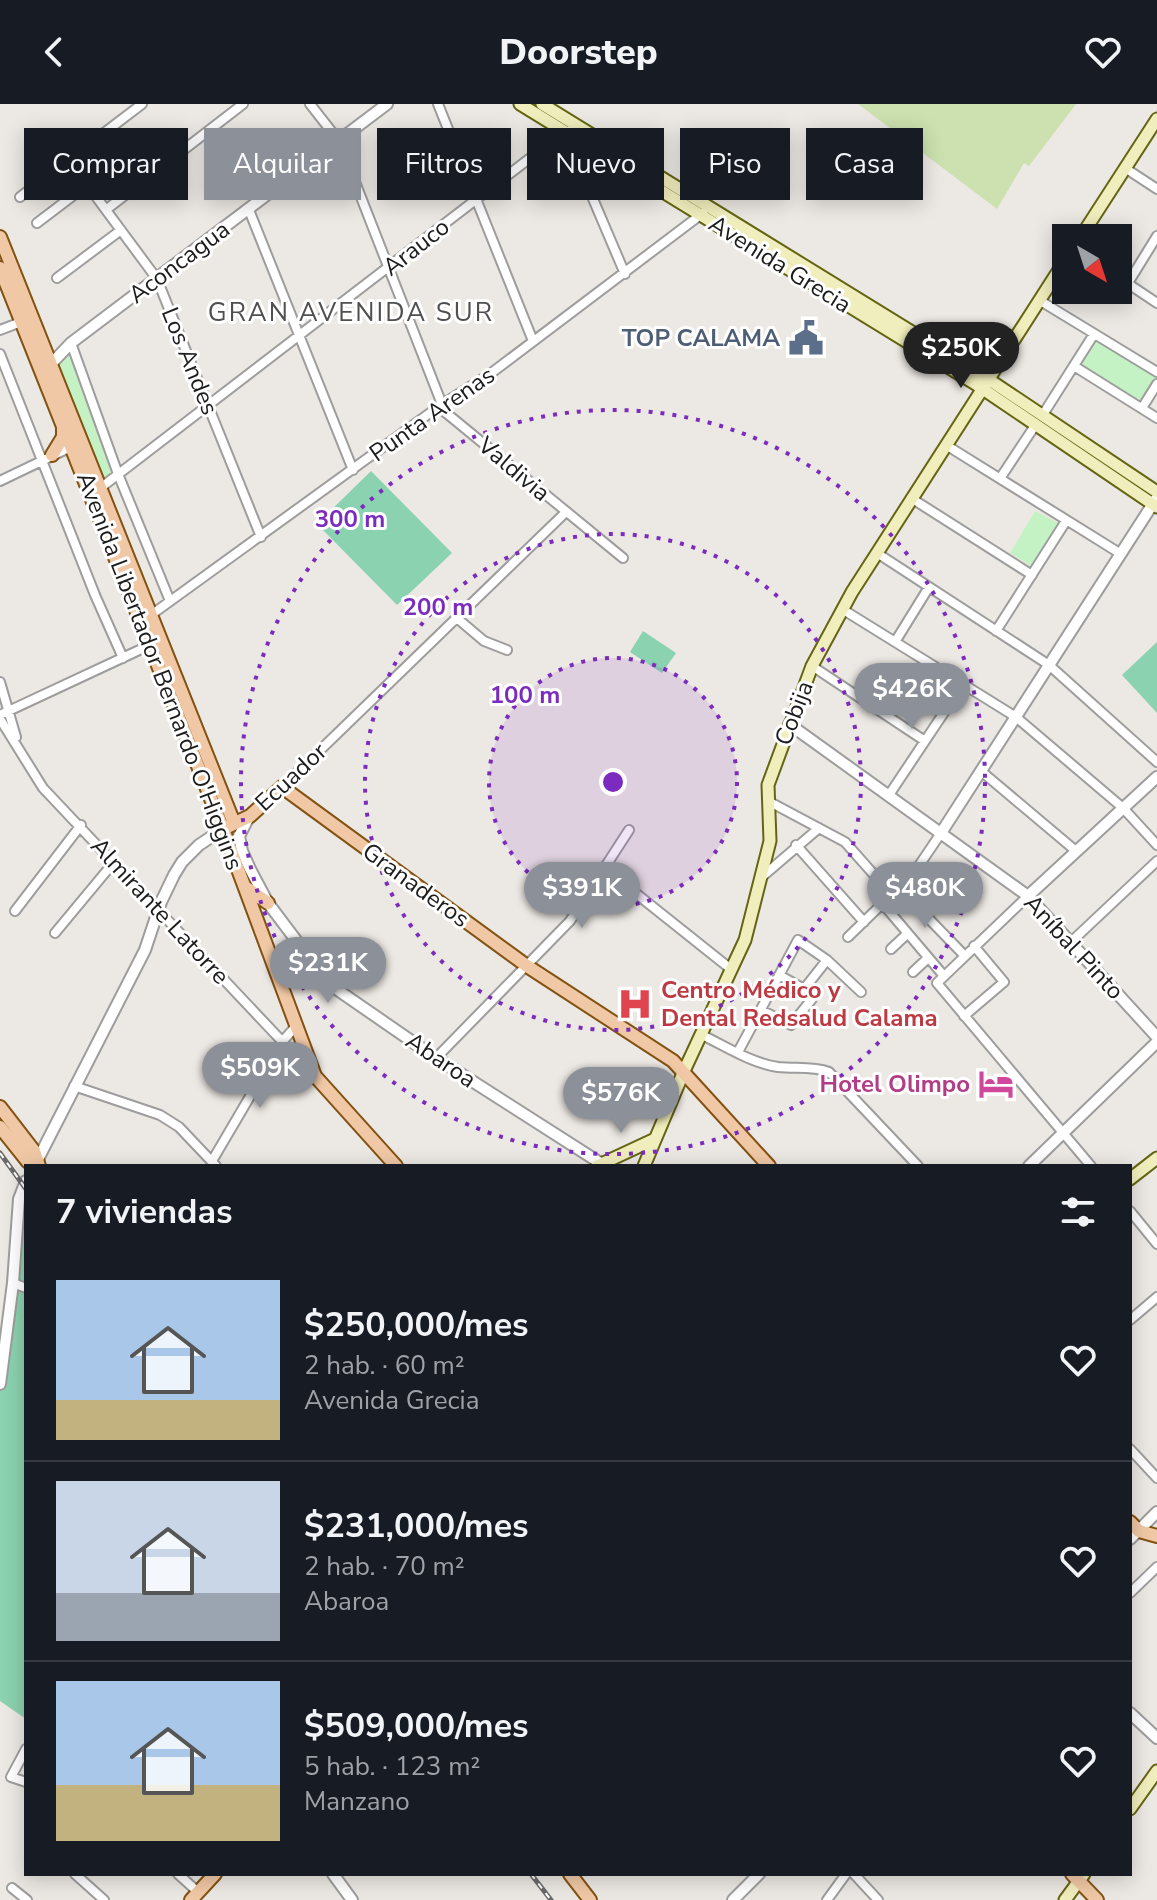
<!DOCTYPE html>
<html lang="es">
<meta charset="utf-8">
<style>
:root{--surface:#171b24;--page:#20242c;--text:#f1f3f6;--muted:#9ea1a6;--line:#363941;--accent:#8c9099}
body{margin:0;font-family:"Nunito Sans",sans-serif;background:var(--page);color:var(--text);height:100vh;display:flex;flex-direction:column;font-size:30px;white-space:nowrap}
*{box-sizing:border-box;margin:0}
p{font-size:26px;color:var(--muted)}
.icon{flex:none;width:44px;height:44px;fill:none;stroke:currentColor;stroke-width:2;stroke-linecap:round;stroke-linejoin:round}
.map{position:relative;flex:1;overflow:hidden}
.side{position:absolute;left:24px;top:1060px;width:1108px;height:712px;display:flex;flex-direction:column;background:var(--surface);border-radius:0px;box-shadow:0 4px 20px #0003}
.side>*{flex:none}
.top-card{position:absolute;left:24px;top:24px;width:1110px;height:72px;display:flex;gap:16px}
.needle{width:52px;rotate:141deg}
.tools{position:absolute;left:1052px;top:120px;display:grid;gap:16px}
.tools a{display:grid;place-items:center;width:80px;height:80px;border-radius:0px;background:var(--surface);box-shadow:0 4px 20px #0003;font-size:40px}
.price{position:absolute;translate:-50% -68px;padding:0 18px;border-radius:28px;background:var(--accent);color:#fff;font-size:26px;line-height:52px;filter:drop-shadow(0 2px 4px #0008)}
.price::after{content:'';position:absolute;left:50%;top:48px;width:24px;height:18px;margin-left:-12px;background:inherit;clip-path:polygon(0 0,100% 0,50% 100%)}
.price.on{background:#222;color:#fff}
ul{padding:0;list-style:none}
li{display:flex;align-items:center;gap:24px;height:200px;padding:0 32px}
li+li{border-top:2px solid var(--line)}
li span{display:grid;place-items:center;flex:none;width:224px;height:160px;border-radius:0px;color:#555}
li>.icon{margin-inline-start:auto}
span .icon{width:96px;height:96px;fill:#fffc;stroke-width:1}
li b{font-size:34px}
h2{display:flex;justify-content:space-between;align-items:center;height:96px;padding:0 32px;font-size:34px}
.tag{padding:0 28px;border-radius:0px;background:var(--surface);box-shadow:0 4px 20px #0003;font-size:28px;line-height:72px}
.tag.on{background:var(--accent);color:#fff}
header{display:flex;justify-content:space-between;align-items:center;height:104px;padding:0 32px;background:var(--surface);font-size:36px;font-weight:800}
.map>svg:first-child{display:block}
.grass{fill:#cce1af}
.park{fill:#c5f2c5}
.pitch{fill:#8ad2b0}
.lines{fill:none;stroke-linecap:round;stroke-linejoin:round}
.minor-casing{stroke:#9d9d9d;stroke-width:12}
.tertiary-casing{stroke:#9d9d9d;stroke-width:14}
.secondary-casing{stroke:#646512;stroke-width:15}
.primary-casing{stroke:#825212;stroke-width:16}
.minor{stroke:#fff;stroke-width:8}
.tertiary{stroke:#fff;stroke-width:10}
.secondary{stroke:#f1eebd;stroke-width:11}
.primary{stroke:#f0c8a5;stroke-width:12}
.rail-casing{stroke:#6a6a6a;stroke-width:5}
.rail{stroke:#fff;stroke-width:2;stroke-dasharray:6;stroke-linecap:butt}
.ring{fill:none;stroke:#7b2cbf;stroke-width:4;stroke-dasharray:4 8}
.labels{text-anchor:middle;dominant-baseline:central;stroke-width:6;stroke-linejoin:round;paint-order:stroke}
.street-label{font-size:24px;fill:#1c1c1c;stroke:#fff}
.service-label{font-size:24px;font-weight:bold;fill:#4e5e75;stroke:#fff;text-anchor:end}
.health-label{font-size:24px;font-weight:bold;fill:#be3a42;stroke:#fff;text-anchor:start}
.hotel-label{font-size:24px;font-weight:bold;fill:#b23c85;stroke:#fff;text-anchor:end}
.neighbourhood-label{font-size:26px;letter-spacing:2px;fill:#4f4f4f;stroke:#fff}
.centre{fill:#7b2cbf;stroke:#fff;stroke-width:4}
.ring-label{font-size:24px;text-anchor:middle;font-weight:bold;fill:#7b2cbf;stroke:#fff;stroke-width:6;stroke-linejoin:round;paint-order:stroke}
</style>
<header><svg class="icon" aria-label="back" viewBox="0 0 24 24"><path d="M15 5l-7 7 7 7"/></svg>Doorstep<svg class="icon" aria-label="heart" viewBox="0 0 24 24"><path d="M12 20l-8-8c-3-5 5-10 8-4 3-6 11-1 8 4z"/></svg></header>
<div class="map">
<svg width="1157" height="1796" viewBox="0 0 1157 1796">
<rect width="100%" height="100%" fill="#ece8e3"/>
<path class="grass" d="M858,0H1076L1029,62L1024,59L997,105Z"/>
<path class="park" d="M1097,235L1157,271L1142,298L1081,261Z
M71,239L118,370L102,378L53,258Z
M1035,407L1060,420L1031,462L1010,449Z"/>
<path class="pitch" d="M371,367L452,449L397,501L317,420Z
M643,527L676,549L662,569L630,548Z
M1157,538V609L1122,571Z
M26,1092V1615L0,1597V1287L17,1191Z"/>
<g class="lines">
<g class="minor-casing">
<path id="minor" d="M310,0L339,37L445,308L623,454
M438,0L533,237
M565,29L625,170
M69,56L157,175L261,433
M1125,64L1157,85
M20,93L142,0
M107,105L243,0
M249,106L353,366
M37,119L87,81
M1118,173L1157,199
M57,174L121,126
M1128,179L1157,132
M1039,196L1157,268
M0,226L21,218
M71,239L118,370L170,497
M0,250L95,491L123,554
M1074,262L1157,314
M1142,304L1157,280
M1042,312L1094,230
M946,341L1121,450
M1001,373L1036,320
M0,377L75,341
M99,385L564,28L569,27
M911,394L1032,471
M877,449L1049,561L1157,658
M842,505L1016,613L1123,704L1157,741
M151,511L441,301L490,270L703,109
M458,515L484,537L507,546
M996,527L1066,417
M895,538L929,483
M812,562L925,637
M0,578L16,633
M0,611L150,541
M0,615L43,684L312,969
M981,667L1076,747
M282,683L566,408
M889,691L963,580
M768,697L845,738L892,791
M796,741L864,818
M604,764L732,866
M763,772L819,724
M899,784L964,851
M1028,792L937,879L1091,1062
M883,800L944,872
M15,807L81,721
M55,829L114,758
M848,833L914,769L941,729
M1071,838L1157,757
M891,845L907,830
M913,868L928,854
M779,871L804,885
M761,906L791,921L812,895L804,885L827,856
M964,912L1004,878L974,842
M702,931C727,943 751,959 778,963C796,965 812,962 829,968L918,1062
M738,948L798,836L827,856L861,888
M436,954L570,817L629,726
M74,982L160,1011L179,1023L216,1062
M212,1057L282,938L296,922
M1130,1107L1157,1140
M13,1179L26,1184
M1130,1216L1157,1193
M1130,1345L1157,1374
M1130,1489L1157,1463
M26,1645L11,1673L26,1678
M75,1770L104,1796
M178,1770L198,1788
M854,1770L878,1796
M12,1784L27,1796
M827,1796L846,1770"/>
</g>
<g class="tertiary-casing">
<path id="tertiary" d="M51,260L71,239L387,0
M789,620L1028,792L1157,933
M249,713L239,732L242,747L250,765L268,799L329,880L436,954L605,1062
M941,729L1156,395
M1028,792L1157,673
M35,1061L145,846L161,798L174,771L182,758L199,741L223,725
M1029,1062L1157,938
M0,1280L13,1179L19,1095L26,1077
M1130,1435L1157,1408
M1130,1609L1157,1634
M333,1770L352,1796
M733,1796L759,1770"/>
</g>
<g class="secondary-casing">
<path id="secondary" d="M520,0L974,279L1157,403
M542,0L988,275L1157,388
M1080,134L1157,15
M597,1062L655,1035
M644,1062L684,967L745,836L770,737L768,681L812,562L852,488L1066,155
M1130,1075L1157,1054
M1130,1705L1157,1667
M1065,1796L1084,1770"/>
</g>
<g class="primary-casing">
<path id="primary" d="M0,133L234,719
M0,164L223,725L315,972L396,1062
M52,351L63,333V323
M223,725L250,712L282,683L527,862L673,957L769,1062
M245,783L268,799
M0,1003L34,1047L39,1062
M0,1023L28,1058L36,1059
M1130,1418L1139,1427L1157,1432
M570,1770L590,1796
M1072,1770L1097,1796
M191,1796L215,1770"/>
</g>
<use href="#minor" class="minor"/>
<use href="#tertiary" class="tertiary"/>
<use href="#secondary" class="secondary"/>
<use href="#primary" class="primary"/>
<g class="rail-casing">
<path id="rail" d="M0,1049L26,1085
M531,1770L551,1796"/>
</g>
<use href="#rail" class="rail"/>
</g>
<circle cx="613" cy="678" r="124" fill="#7b2cbf" fill-opacity=".12"/>
<g class="ring">
<circle cx="613" cy="678" r="124"/>
<circle cx="613" cy="678" r="248"/>
<circle cx="613" cy="678" r="372"/>
</g>
<defs>
<g id="civic-bare" transform="scale(2.76)"><path d="M-.6-6.5H3V-4.5H.6V-3L4-1V1h2V6H-6V1h2V-1L-.6-3ZM-1.2 2.5V6h2.4V2.5Z" fill="#5c6f8a" stroke="#fff" stroke-width="2.5" paint-order="stroke"/></g>
<g id="hospital-bare" transform="scale(2.76)"><path d="M-5-5h3v3.5h4V-5h3V5h-3V1.5h-4V5h-3Z" fill="#e0444e" stroke="#fff" stroke-width="2.5" paint-order="stroke"/></g>
<g id="hotel-bare" transform="scale(2.76)"><path d="M-6-4.5h1.5V1H6V5H4.5V3h-9V5H-6ZM-4 0a1.8 1.8 0 1 1 3.6 0ZM.5 0V-2.5h3Q6-2.5 6 0Z" fill="#d1479c" stroke="#fff" stroke-width="2.5" paint-order="stroke"/></g>
</defs>
<g fill-rule="evenodd">
<use href="#civic-bare" x="806" y="234"/>
<use href="#hospital-bare" x="635" y="900"/>
<use href="#hotel-bare" x="996" y="980"/>
</g>
<g class="labels">
<g class="street-label">
<text transform="translate(416 143) rotate(-38)">Arauco</text>
<text transform="translate(179 158) rotate(-37)">Aconcagua</text>
<text transform="translate(780 160) rotate(32)">Avenida Grecia</text>
<text transform="translate(190 257) rotate(68)">Los Andes</text>
<text transform="translate(432 310) rotate(-35)">Punta Arenas</text>
<text transform="translate(514 365) rotate(40)">Valdivia</text>
<text transform="translate(160 567) rotate(69)">Avenida Libertador Bernardo O'Higgins</text>
<text transform="translate(794 609) rotate(-69)">Cobija</text>
<text transform="translate(291 673) rotate(-43)">Ecuador</text>
<text transform="translate(416 781) rotate(36)">Granaderos</text>
<text transform="translate(160 807) rotate(47)">Almirante Latorre</text>
<text transform="translate(1074 843) rotate(47)">Aníbal Pinto</text>
<text transform="translate(441 956) rotate(34)">Abaroa</text>
</g>
<g class="service-label">
<text x="780" y="234">TOP CALAMA</text>
</g>
<g class="health-label">
<text x="661" y="886">Centro Médico y<tspan x="661" dy="28">Dental Redsalud Calama</tspan></text>
</g>
<g class="hotel-label">
<text x="970" y="980">Hotel Olimpo</text>
</g>
<g class="neighbourhood-label">
<text x="351" y="208">GRAN AVENIDA SUR</text>
</g>
</g>
<circle cx="613" cy="678" r="12" class="centre"/>
<g class="ring-label">
<text x="350" y="423">300 m</text>
<text x="438" y="511">200 m</text>
<text x="525" y="599">100 m</text>
</g>
</svg>
<div class="tools">
<a><svg class="needle" viewBox="-14 -14 28 28"><path d="M0-13l5 13h-10z" fill="#e53935"/><path d="M0 13l5-13h-10z" fill="#9ea1a6"/></svg></a>
</div>
<b class="price on" style="left:961px;top:286px">$250K</b>
<b class="price" style="left:912px;top:627px">$426K</b>
<b class="price" style="left:582px;top:826px">$391K</b>
<b class="price" style="left:925px;top:826px">$480K</b>
<b class="price" style="left:328px;top:901px">$231K</b>
<b class="price" style="left:260px;top:1006px">$509K</b>
<b class="price" style="left:621px;top:1031px">$576K</b>
<div class="top-card">
<a class="tag">Comprar</a>
<a class="tag on">Alquilar</a>
<a class="tag">Filtros</a>
<a class="tag">Nuevo</a>
<a class="tag">Piso</a>
<a class="tag">Casa</a>
</div>
<section class="side">
<h2>7 viviendas<svg class="icon" aria-label="filters" viewBox="0 0 24 24"><path d="M4 7h16M4 17h16"/><circle cx="9" cy="7" r="2"/><circle cx="15" cy="17" r="2"/></svg></h2>
<ul>
<li><span style="background:linear-gradient(#a9c7e8 75%,#c2b280 0)"><svg class="icon" aria-label="home" viewBox="0 0 24 24"><path d="M3 11l9-7 9 7M6 9v11h12V9"/></svg></span><div><b>$250,000/mes</b><p>2 hab. · 60 m²</p><p>Avenida Grecia</p></div><svg class="icon" aria-label="heart" viewBox="0 0 24 24"><path d="M12 20l-8-8c-3-5 5-10 8-4 3-6 11-1 8 4z"/></svg></li>
<li><span style="background:linear-gradient(#c9d6e8 70%,#9aa5b1 0)"><svg class="icon" aria-label="home" viewBox="0 0 24 24"><path d="M3 11l9-7 9 7M6 9v11h12V9"/></svg></span><div><b>$231,000/mes</b><p>2 hab. · 70 m²</p><p>Abaroa</p></div><svg class="icon" aria-label="heart" viewBox="0 0 24 24"><path d="M12 20l-8-8c-3-5 5-10 8-4 3-6 11-1 8 4z"/></svg></li>
<li><span style="background:linear-gradient(#a9c7e8 65%,#c2b280 0)"><svg class="icon" aria-label="home" viewBox="0 0 24 24"><path d="M3 11l9-7 9 7M6 9v11h12V9"/></svg></span><div><b>$509,000/mes</b><p>5 hab. · 123 m²</p><p>Manzano</p></div><svg class="icon" aria-label="heart" viewBox="0 0 24 24"><path d="M12 20l-8-8c-3-5 5-10 8-4 3-6 11-1 8 4z"/></svg></li>
</ul>
</section>
</div>
